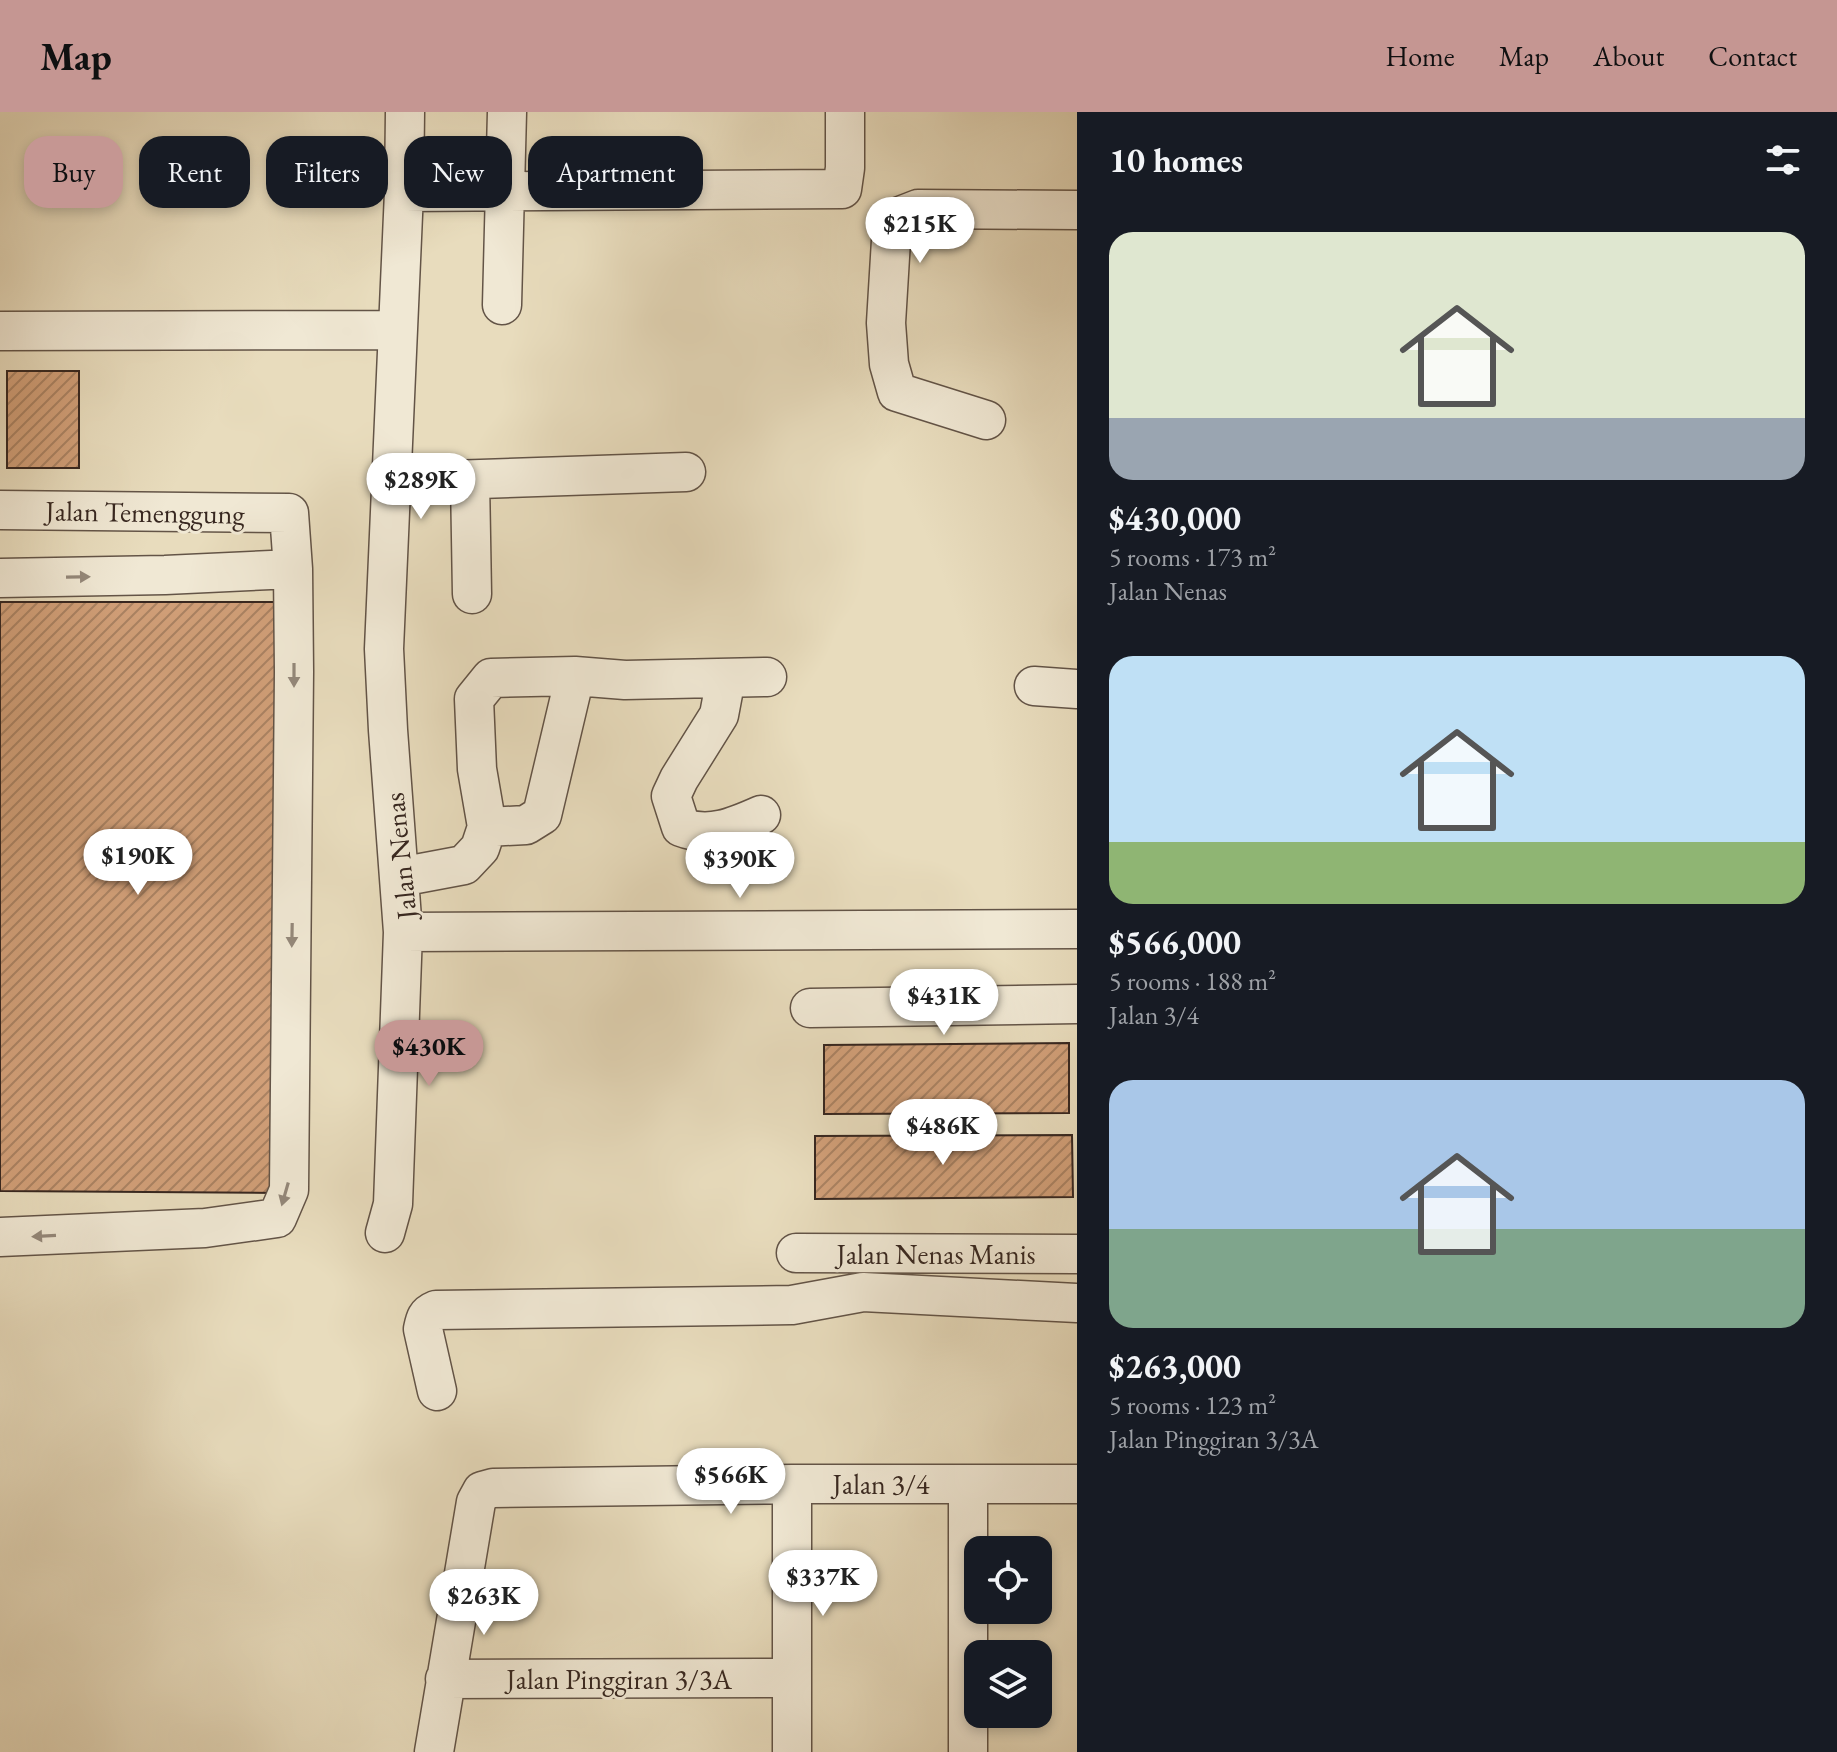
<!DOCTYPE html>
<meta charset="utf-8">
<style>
:root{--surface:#171b24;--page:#242831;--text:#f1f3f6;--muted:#9ea1a6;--accent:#c59692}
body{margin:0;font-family:"EB Garamond",serif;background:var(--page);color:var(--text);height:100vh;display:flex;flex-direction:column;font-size:30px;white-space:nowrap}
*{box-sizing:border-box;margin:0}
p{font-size:26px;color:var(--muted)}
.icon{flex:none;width:44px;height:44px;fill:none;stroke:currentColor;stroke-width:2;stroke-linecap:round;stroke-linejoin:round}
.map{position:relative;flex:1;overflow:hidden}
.panel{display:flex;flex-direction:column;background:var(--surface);width:760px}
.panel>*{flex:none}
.guide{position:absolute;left:24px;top:24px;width:760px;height:72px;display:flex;gap:16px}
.buttons{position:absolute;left:964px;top:1424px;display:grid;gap:16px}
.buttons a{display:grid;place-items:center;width:88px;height:88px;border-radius:16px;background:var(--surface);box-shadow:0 4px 12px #0003;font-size:40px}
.price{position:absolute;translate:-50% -68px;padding:0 18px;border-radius:28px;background:#fff;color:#222;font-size:26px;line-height:52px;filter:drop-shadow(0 2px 4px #0008)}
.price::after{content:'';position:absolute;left:50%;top:48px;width:24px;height:18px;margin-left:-12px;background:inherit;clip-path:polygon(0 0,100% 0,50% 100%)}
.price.selected{background:var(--accent);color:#111}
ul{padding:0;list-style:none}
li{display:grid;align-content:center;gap:16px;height:424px;padding:0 32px}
li span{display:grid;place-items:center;height:248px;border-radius:24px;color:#555}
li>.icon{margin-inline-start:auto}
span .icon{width:144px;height:144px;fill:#fffc;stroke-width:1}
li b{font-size:34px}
h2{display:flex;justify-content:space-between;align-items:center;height:96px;padding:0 32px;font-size:34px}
.chip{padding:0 28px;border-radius:24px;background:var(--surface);box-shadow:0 4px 12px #0003;font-size:28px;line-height:72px}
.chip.selected{background:var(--accent);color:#111}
header{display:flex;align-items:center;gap:48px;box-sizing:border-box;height:112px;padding:0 40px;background:var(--accent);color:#111}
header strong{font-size:38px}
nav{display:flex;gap:44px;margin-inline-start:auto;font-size:28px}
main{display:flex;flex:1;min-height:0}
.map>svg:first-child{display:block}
.building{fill:url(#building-hatch);stroke:#372720;stroke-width:2}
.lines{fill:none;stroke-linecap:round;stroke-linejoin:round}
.minor-casing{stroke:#635447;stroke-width:41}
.minor{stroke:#f0e8d4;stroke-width:38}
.oneway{fill:#94887a}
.labels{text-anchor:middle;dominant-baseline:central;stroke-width:6;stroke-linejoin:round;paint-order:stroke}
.street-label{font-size:28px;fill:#372720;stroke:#f0e8d4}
</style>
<header>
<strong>Map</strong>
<nav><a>Home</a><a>Map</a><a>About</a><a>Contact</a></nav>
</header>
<main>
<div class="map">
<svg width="1077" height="1640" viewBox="0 0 1077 1640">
<defs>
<pattern id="building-hatch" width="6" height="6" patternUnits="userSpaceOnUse" patternTransform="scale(2)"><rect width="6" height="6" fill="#d19f78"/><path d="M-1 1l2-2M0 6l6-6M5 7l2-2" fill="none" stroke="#aa8262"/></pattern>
</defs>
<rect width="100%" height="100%" fill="#e8dcbd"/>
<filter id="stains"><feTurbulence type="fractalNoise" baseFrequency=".0025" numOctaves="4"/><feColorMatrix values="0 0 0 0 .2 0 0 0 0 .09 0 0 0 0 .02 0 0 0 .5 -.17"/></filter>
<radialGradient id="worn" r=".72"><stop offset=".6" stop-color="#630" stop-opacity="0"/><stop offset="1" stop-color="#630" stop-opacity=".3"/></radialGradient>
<path class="building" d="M7,259H79V356H7Z
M0,490H277L275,1081L0,1079Z
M1069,931V1001L824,1002V933Z
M1072,1023L1073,1085L815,1087V1024Z"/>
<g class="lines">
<g class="minor-casing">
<path id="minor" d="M404,80L842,77L845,56V0
M502,193L507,0
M0,219L398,218
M986,308L897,280L889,252L886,211L892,112L900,104L918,97L1077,98
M470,368L472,482
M391,370L686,360
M0,398L289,401L293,457
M0,466L165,463L293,457L294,560L289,1078L277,1106L205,1116L0,1125
M726,566L719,603L679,667L671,684L681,715C709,726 734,715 761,703
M1034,574L1077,577
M487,715L526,713L542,703L575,564
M400,765L464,753L480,736L487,715L477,657L474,587L491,566L575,564L625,568L767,565
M403,820L1077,817
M810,896L1077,892
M385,1121L393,1092L403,820L388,618L384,537L404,80L405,0
M796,1141L1077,1142
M437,1279L423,1217C425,1207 426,1202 436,1198L792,1193L863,1180L1077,1191
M792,1372V1640
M968,1372V1640
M445,1567L792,1566
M434,1640L476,1390L482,1379L493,1376L792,1372H1077"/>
</g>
<use href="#minor" class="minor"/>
</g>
<defs><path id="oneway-solid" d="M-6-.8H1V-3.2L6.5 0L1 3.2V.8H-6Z" transform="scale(2)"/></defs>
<g class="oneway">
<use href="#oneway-solid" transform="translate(78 465) rotate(-1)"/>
<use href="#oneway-solid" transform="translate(294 563) rotate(90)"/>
<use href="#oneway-solid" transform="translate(292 823) rotate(91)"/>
<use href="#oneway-solid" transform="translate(285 1082) rotate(106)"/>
<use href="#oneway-solid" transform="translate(44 1124) rotate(177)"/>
</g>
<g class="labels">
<g class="street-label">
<text transform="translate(145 400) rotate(1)">Jalan Temenggung</text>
<text transform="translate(400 744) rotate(-96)">Jalan Nenas</text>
<text x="936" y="1142">Jalan Nenas Manis</text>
<text x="881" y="1372">Jalan 3/4</text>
<text x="619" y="1567">Jalan Pinggiran 3/3A</text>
</g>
</g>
<rect width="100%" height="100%" filter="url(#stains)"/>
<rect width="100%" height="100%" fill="url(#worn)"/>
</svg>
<div class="buttons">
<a><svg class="icon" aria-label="locate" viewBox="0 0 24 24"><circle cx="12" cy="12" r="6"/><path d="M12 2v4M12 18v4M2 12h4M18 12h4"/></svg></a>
<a><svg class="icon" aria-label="layers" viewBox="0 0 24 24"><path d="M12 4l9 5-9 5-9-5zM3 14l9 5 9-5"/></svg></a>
</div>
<b class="price" style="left:920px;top:153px">$215K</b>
<b class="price" style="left:421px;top:409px">$289K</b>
<b class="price" style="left:138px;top:785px">$190K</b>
<b class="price" style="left:740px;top:788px">$390K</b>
<b class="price" style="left:944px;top:925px">$431K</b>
<b class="price selected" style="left:429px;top:976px">$430K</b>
<b class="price" style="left:943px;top:1055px">$486K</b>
<b class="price" style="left:731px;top:1404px">$566K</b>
<b class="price" style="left:823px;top:1506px">$337K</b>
<b class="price" style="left:484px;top:1525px">$263K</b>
<div class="guide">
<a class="chip selected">Buy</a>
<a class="chip">Rent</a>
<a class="chip">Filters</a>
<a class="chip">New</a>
<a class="chip">Apartment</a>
</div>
</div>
<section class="panel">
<h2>10 homes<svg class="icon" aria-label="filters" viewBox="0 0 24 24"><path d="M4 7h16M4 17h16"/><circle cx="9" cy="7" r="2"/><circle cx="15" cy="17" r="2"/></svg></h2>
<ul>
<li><span style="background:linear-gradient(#dfe7d0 75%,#9aa5b1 0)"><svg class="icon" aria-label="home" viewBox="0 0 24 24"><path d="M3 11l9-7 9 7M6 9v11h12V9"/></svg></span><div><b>$430,000</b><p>5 rooms · 173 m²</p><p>Jalan Nenas</p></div></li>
<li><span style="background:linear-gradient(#bfe0f5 75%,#8fb573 0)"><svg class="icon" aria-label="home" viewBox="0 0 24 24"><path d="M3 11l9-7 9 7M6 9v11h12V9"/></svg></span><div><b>$566,000</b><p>5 rooms · 188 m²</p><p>Jalan 3/4</p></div></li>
<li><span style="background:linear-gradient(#a9c7e8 60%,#7fa58c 0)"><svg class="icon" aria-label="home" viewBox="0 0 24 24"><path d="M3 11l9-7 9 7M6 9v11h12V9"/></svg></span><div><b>$263,000</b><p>5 rooms · 123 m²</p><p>Jalan Pinggiran 3/3A</p></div></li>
</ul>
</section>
</main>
